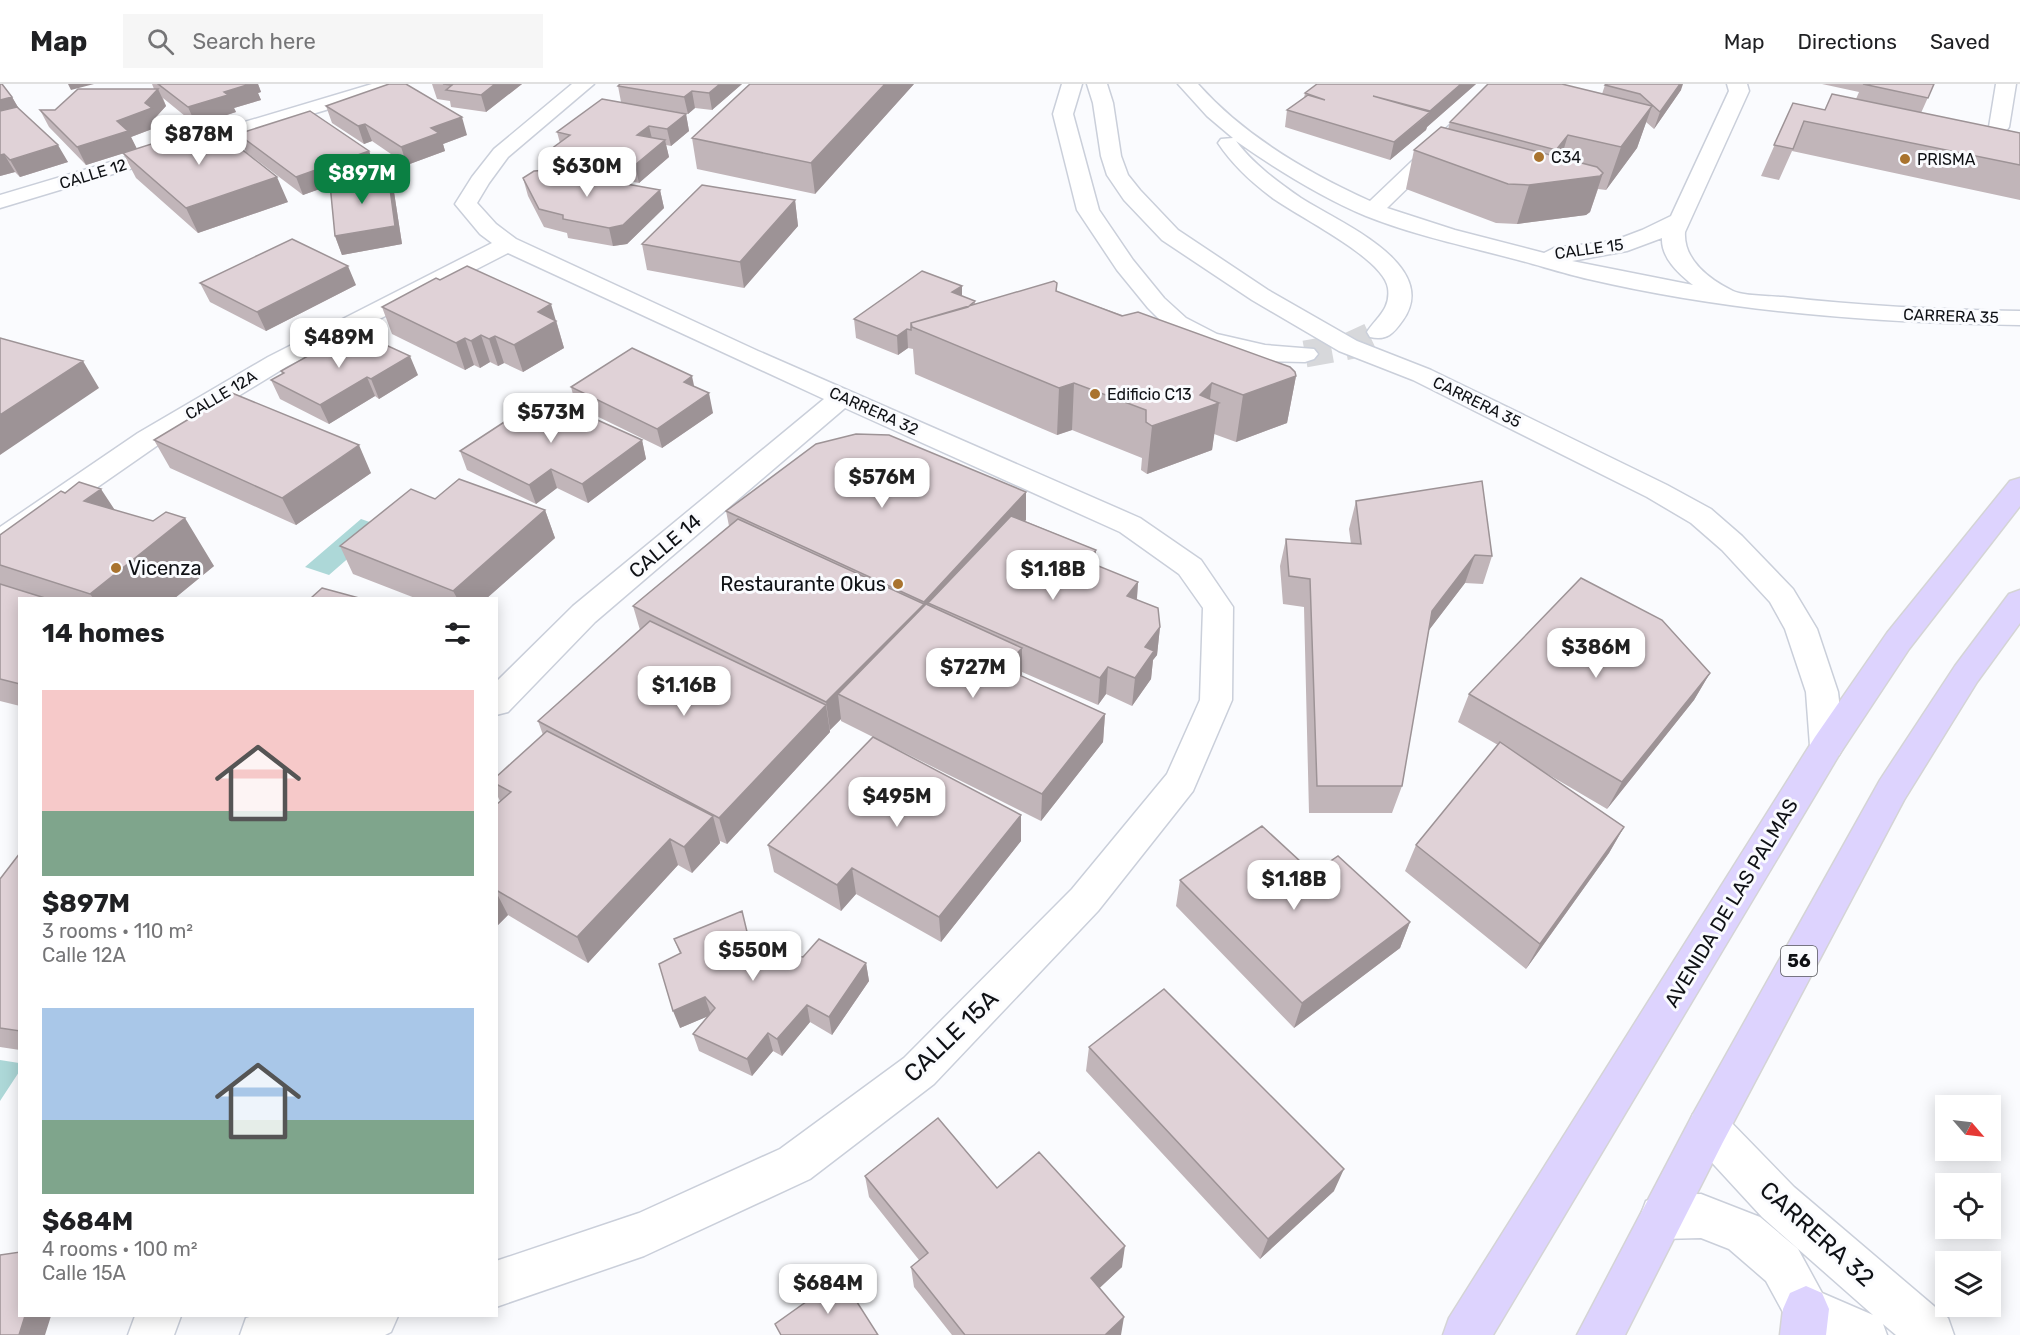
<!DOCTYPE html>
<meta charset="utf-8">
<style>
:root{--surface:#fff;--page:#f6f6f6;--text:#202124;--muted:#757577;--line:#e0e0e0;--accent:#0b8043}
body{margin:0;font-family:Rubik,sans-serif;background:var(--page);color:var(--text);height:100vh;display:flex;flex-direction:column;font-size:22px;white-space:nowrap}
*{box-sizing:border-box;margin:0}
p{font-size:20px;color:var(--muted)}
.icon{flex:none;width:33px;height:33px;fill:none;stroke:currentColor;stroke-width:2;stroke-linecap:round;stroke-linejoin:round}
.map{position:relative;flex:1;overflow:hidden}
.details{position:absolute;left:18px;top:513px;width:480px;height:720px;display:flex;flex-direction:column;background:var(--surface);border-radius:0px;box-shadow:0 3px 15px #0003}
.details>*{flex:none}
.needle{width:39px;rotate:118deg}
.fabs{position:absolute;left:1935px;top:1011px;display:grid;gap:12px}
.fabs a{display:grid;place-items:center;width:66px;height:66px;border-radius:0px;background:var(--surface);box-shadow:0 3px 15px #0003;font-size:30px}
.price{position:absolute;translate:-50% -51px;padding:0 14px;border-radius:12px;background:#fff;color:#222;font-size:20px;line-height:39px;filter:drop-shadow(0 2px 3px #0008)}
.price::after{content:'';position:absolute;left:50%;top:36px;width:18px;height:14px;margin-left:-9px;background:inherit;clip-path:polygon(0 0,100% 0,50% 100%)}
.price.current{background:var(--accent);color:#fff}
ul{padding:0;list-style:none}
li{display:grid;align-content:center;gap:12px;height:318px;padding:0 24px}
li span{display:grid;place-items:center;height:186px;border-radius:0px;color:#555}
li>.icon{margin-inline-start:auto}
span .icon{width:108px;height:108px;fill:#fffc;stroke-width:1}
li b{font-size:26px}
h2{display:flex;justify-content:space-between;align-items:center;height:72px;padding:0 24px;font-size:26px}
header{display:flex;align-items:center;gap:36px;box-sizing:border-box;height:84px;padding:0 30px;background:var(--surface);border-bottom:2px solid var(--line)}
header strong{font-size:28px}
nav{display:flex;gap:33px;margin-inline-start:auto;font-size:21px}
.search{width:420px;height:54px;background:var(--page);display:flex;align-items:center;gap:15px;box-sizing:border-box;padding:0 21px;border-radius:0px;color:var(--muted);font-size:22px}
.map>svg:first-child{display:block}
.water{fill:#add8d8}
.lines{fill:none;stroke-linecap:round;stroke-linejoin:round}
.minor-tunnel{stroke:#d7d8db;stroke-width:27;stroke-dasharray:27 14;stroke-linecap:butt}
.minor-casing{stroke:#cacfda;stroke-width:3}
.major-casing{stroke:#d4d4d5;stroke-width:3}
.minor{fill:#fff;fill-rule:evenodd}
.major{fill:#ddd3fe;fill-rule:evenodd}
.wall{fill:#c1b5b9}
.shaded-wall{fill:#9d9396}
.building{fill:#e0d2d7;stroke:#9d9396;stroke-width:1.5}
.poi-dot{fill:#a9732e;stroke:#fafbfe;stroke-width:2}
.labels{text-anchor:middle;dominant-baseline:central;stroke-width:6;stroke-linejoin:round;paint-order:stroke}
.far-poi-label{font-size:16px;fill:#0f1115;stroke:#fafbfe;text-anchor:start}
.far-street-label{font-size:16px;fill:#0f1115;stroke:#fafbfe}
.shield{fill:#fafbfe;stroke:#56575b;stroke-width:1.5}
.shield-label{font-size:18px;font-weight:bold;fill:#0f1115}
.street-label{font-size:20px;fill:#0f1115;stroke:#fafbfe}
.poi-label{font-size:20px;fill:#0f1115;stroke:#fafbfe;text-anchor:start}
.near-street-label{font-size:24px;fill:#0f1115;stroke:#fafbfe}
</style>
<header>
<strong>Map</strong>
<div class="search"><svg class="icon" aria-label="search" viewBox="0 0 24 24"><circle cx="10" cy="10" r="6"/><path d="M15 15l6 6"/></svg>Search here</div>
<nav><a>Map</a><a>Directions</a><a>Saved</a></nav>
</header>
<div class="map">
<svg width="2020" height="1251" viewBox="0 0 2020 1251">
<rect width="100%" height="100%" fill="#fafbfe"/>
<path class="water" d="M361,435L384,443L329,491L305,483Z
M0,976L19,979V988L0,1017Z"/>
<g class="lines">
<path class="minor-tunnel" d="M1305,270L1349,262L1379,248"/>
<g class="minor-casing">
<path id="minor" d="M372,0H402L399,4L0,124V111Z
M572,0H594L508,73L489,99L477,119L496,140L516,155L758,267L1140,434L1201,476L1233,523L1232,616L1193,707L1098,827L934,1000L810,1095L644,1172L496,1223V1177L639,1129L780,1065L904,974L1072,805L1167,690L1200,616L1203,524L1179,490L1120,448L845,324L595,538L508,628L496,631V598L573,522L824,315L508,169L286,283L158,361L10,464L0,467V443L138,349L268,273L492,159L480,150L455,120L472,93L494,65Z
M1062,0H1082L1073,30L1099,126L1133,176L1164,214L1186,234L1217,250L1265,261L1314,265L1318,270L1314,275L1305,278L1265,277L1199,260L1168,244L1148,224L1117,186L1077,126L1053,30Z
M1087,0H1107L1113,19L1121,72L1128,91L1140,106L1178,146L1268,206L1357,257L1431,286L1667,401L1711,425L1742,452L1793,505L1817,545L1838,608L1844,662L1839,671L1827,675L1815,671L1810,662L1806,608L1785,545L1770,518L1722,466L1691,439L1647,413L1413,296L1339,267L1252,216L1162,156L1124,116L1107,91L1101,72L1093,19Z
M1178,0H1198C1244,52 1308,89 1370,117L1493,0H1514L1387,124L1455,146L1544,169L1554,164L1613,157L1642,146L1671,132L1729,7L1727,0H1747L1749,7L1685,148C1683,176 1710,196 1733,207C1744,212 1771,212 1783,213C1862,222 1941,226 2020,227V241C1875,239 1729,228 1588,195C1566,190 1544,183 1522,177C1470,163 1416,152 1366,132C1321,113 1276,85 1236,57C1253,80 1278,98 1301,114C1336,137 1442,180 1403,236C1394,249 1387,257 1370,253L1367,248C1377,233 1391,225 1388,204C1383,173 1296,132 1270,112C1250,97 1232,80 1218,59L1221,55L1233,54L1207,32ZM1662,154C1661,174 1679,190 1693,201L1572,177L1627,167Z
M1996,0H2016L2009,43L2006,47H1992L1989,43Z
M1708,1024L1723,1030L1794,1103L1948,1234L1954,1251H1896L1883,1240L1887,1251H1811L1790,1241L1766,1197L1729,1165L1701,1154L1662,1155L1646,1149L1640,1133L1646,1117L1662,1111L1701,1110L1760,1133L1798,1165L1822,1209L1873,1231L1762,1133L1693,1058L1687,1044L1693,1030Z
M135,1232H181L174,1251H128Z
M253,1232H398L391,1248L385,1251H240L246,1234Z"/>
</g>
<g class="major-casing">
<path id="major" d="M2020,394V422L1909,565L1839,671L1493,1251H1443L1449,1234L1815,653L1887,549L2010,397Z
M2020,506V539L1977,598L1904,716L1723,1058L1625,1251H1577L1693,1030L1880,696L1955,582L2009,510Z
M1806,1202L1822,1209L1829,1225L1826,1251H1780L1783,1225L1790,1209Z"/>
</g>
<use href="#minor" class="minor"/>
<use href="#major" class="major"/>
</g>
<path class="wall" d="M0,0L12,13L19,25L68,78L20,93L15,88L0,92Z
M152,0H258L261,8L258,9L261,16L234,24L236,28L196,41L163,14L166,22L156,33L160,42L131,53L137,65L86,81L49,43L40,26H55L154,5Z
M432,0H522L486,28L451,23L450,17L437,15Z
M742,0L712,26L695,24L688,30L648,23L686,30L689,47L671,62L666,61L669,73L639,99L556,83L551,65L560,59L557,48L621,18L618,2Z
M914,0L815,110L697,85L692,54Z
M1476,0L1427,43L1426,46L1390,76L1285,43L1287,26L1304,14L1305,9Z
M1822,0H1934L1921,29L2020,49V116L1792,67L1779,96L1761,92L1793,19L1825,26L1856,15L1859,8Z
M1605,1L1681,6L1654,45L1646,38L1637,64L1606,106L1598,105L1590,128L1586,131L1517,140L1496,139L1406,105L1414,66L1448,45L1450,38L1602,10Z
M326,22L467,51L443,60L445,67L407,81L372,57L364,60L332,39Z
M238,50L369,67L376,85L338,99L388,90L394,108L402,160L342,171L335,152L330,101L303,111L246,68Z
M123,69L288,118L198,149L136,94Z
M523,94L660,106L664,124L627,160L613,162L568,154L567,149L544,143L528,112Z
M795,116L798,142L744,204L647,186L642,160Z
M200,199L356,201L266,247L210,218Z
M962,202V212L975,217V220L1057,208L1296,292L1287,339L1236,358L1214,350L1212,366L1147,390L1141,386L1142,374L1072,346L1057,351L915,290L913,265L908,264L898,271L856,254L854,235Z
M382,223L556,236L564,264L523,288L504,279L498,282L490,278L480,284L474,281L465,286L392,250Z
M333,269L418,291L379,315L375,312L329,340L280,315L271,296L282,290L281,287Z
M571,303H694L713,329L662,364L576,322Z
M154,356L371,389L296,441L170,384Z
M642,356L646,375L588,419L557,404L536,420L467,386L460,367Z
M1026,408V436L1025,437L1096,466L1095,481L1138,498L1137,515L1160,543L1157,571L1153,576L1151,595L1132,622L1106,610L1098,621L1022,588L1021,592L1105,630L1103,658L1041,737L841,637V635L830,646V648L727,760L720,757V759L692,789L678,781L588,879L508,831L496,843V721L500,717L496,709V693L543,651L538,637L640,546L633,522L729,442L726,427Z
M435,415L545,426L555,454L487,514H415L353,490L340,462Z
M1356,417L1492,472L1483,500L1465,499L1428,547L1402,702L1392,729H1309L1304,523L1283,520L1280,482L1286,455L1351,460L1349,445Z
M115,426L214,482L175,514H20V622L0,617V451Z
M1710,589L1694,616L1607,725L1539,685L1624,743L1609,769L1526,885L1405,787L1416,761L1498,661L1458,638L1469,610Z
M1021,731V757L941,858L856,810L841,827L774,788L768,761Z
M20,769V966L0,963V795Z
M1313,789L1410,838L1400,864L1294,944L1176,822L1180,796Z
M749,852L785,870L803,873L866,879L869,897L832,951L810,938L782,972L773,967L752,992L699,967L693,950L708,932L680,944V870L674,855Z
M1089,963L1334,1107L1260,1175L1086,987Z
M865,1092L997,1104L1122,1183L1099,1204L1121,1251H952L914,1203L911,1183L919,1176L869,1113Z"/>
<path class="shaded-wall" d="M68,0H94L71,6Z
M249,0H258L261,8L258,9L261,16L234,24L236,28L196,41L188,23L224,8Z
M495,0H522L486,28L481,11Z
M720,0H742L712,26L709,9Z
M885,0H914L815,110L811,79Z
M1461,0H1476L1427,43L1426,46L1390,76L1394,58L1429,30L1430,27Z
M1680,0H1683L1681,6L1654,45L1660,28Z
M158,5L166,22L156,33L160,42L131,53L137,65L86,81L77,63L145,19Z
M692,7L695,24L688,30L684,13Z
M12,13L22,30L0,36V16Z
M1652,22L1637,64L1606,106L1621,63Z
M686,30L689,47L671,62L667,45Z
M462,33L467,51L443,60L445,67L407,81L401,63L431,44Z
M365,40L372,57L364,60L358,42Z
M649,42L653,59L637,51Z
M1568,51L1555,94L1603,89L1590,128L1586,131L1517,140L1529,101L1546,98L1556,66Z
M665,56L669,73L639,99L635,81Z
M58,61L68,78L20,93L10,76Z
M369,67L376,85L303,111L296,93Z
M4,70L15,88L0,92V71Z
M388,90L394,108L402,160L342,171L335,152Z
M277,93L288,118L198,149L186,124Z
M660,106L664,124L627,160L613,162L609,144Z
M795,116L798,142L744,204L740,178Z
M348,182L356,201L266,247L257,228Z
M962,202V220L952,208Z
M551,220L564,264L523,288L514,261L538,228Z
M907,245L908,264L898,271L897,252Z
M481,251L490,278L480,284L471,257Z
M495,252L504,279L498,282L489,255Z
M465,254L474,281L465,286L456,259Z
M410,272L418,291L379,315L371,295Z
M83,277L99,304L0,371V331Z
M692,292L696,311L684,298Z
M1296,292L1287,339L1236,358L1243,311Z
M367,293L375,312L329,340L320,321Z
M1074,299L1072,346L1057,351L1059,304Z
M1212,299L1209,322L1219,319L1212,366L1147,390L1152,342L1200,311Z
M709,309L713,329L662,364L657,345Z
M642,356L646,375L588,419L582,400Z
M359,361L371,389L296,441L282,414Z
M551,385L557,404L536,420L529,401Z
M101,405L132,452L84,417Z
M1026,408V436L943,526L928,519L929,542L838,610L841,635L830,646L826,618L924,520V518Z
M545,426L555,454L487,514H457L453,507Z
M185,434L214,482L175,514H93L90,510Z
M1096,466L1094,494L1086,477Z
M1475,471L1465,499L1423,554L1432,527Z
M1138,498L1136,526L1127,512Z
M1160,543L1157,571L1153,576L1151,595L1132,622L1135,594L1145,563Z
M1022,564V591L1004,611V584Z
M1108,583L1106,610L1098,621L1100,594Z
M1710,589L1694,616L1607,725L1622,698Z
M826,621L830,648L727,760L719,734Z
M1105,630L1103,658L1041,737L1042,710Z
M1021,731V757L941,858L939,833Z
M713,732L720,759L692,789L684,763Z
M1624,743L1609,769L1526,885L1540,860Z
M670,755L678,781L588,879L577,853Z
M852,784L856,810L841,827L837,801Z
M496,808L508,831L496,843Z
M1410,838L1400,864L1294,944L1302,919Z
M866,879L869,897L832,951L829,933Z
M705,913L711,931L680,944L673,927Z
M807,921L810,938L782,972L777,955Z
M768,949L773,967L752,992L747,975Z
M1344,1085L1334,1107L1260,1175L1268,1155Z
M1125,1162L1122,1183L1089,1214L1091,1194Z
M25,1232H51L45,1251H19Z
M1124,1233L1121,1251H1105Z"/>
<path class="building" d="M0,0H2L12,13L0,16Z
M158,0H250L224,8L228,11L188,23Z
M389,0H406L462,33L431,44L439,49L401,63L365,40L358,42L326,22Z
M443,0H495L481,11L446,6L452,1Z
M620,0H720L709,9L692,7L684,13L618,2Z
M750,0H885L811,79L692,54Z
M1317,0H1461L1430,27L1373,12L1430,28L1394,58L1287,26L1308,11L1325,16L1305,9Z
M1488,0H1562L1652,22L1621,63L1568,51L1556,66L1450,38Z
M1606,0H1680L1660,28L1640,10L1605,1Z
M1863,0H1934L1928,14Z
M78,5H158L145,19L152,24L117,37L128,47L77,63L40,26H55Z
M1832,10L2020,49V81L1804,37L1793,65L1774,61L1793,19L1825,26Z
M602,15L686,30L667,45L649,42L637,51L665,56L635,81L551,65L570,51L557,48Z
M17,23L58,61L10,76L4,70L0,71V27Z
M310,27L369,67L296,93L238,50Z
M211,41L277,93L186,124L123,69Z
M1441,43L1597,83L1603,89L1600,92L1529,101L1508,100L1414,66Z
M548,86L660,106L623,141L609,144L563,135V131L539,125L523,94L534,87Z
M388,90L395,142L335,152L330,100Z
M702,101L795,116L740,178L642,160Z
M292,155L348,182L257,228L200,199Z
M467,182L551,220L538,228L556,237L514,261L495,252L489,255L481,251L471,257L465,254L456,259L382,223L436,194L440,196Z
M922,187L962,202L952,208L975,217L968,223L911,239V246L907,245L897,252L854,235Z
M1054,197L1057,199L1056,207L1122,232L1138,228L1290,283L1295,288L1296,292L1243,311L1212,299L1200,311L1219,319L1152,342L1146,338V326L1074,299L1059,304L912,243L911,239Z
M364,251L410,272L371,295L367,293L320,321L271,296L284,289L281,287L322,264L333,269Z
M0,254L83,277L0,331Z
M632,264L692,292L684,298L709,309L657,345L571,303Z
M232,309L359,361L282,414L154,356Z
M544,312L642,356L582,400L551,385L529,401L460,367Z
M856,350L889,351L1026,408L924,518L726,427L816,360Z
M459,395L545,426L453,507L340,462L411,405L435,415Z
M1482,397L1492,472L1475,471L1432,527L1402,702H1317L1310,495L1289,492L1286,455L1361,460L1356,417Z
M79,398L101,405L84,417L153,437L166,428L185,434L90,510L0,481V451L61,407L65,409Z
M1011,432L1096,466L1086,477L1138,498L1127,512L1158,524L1160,543L1145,563L1154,567L1135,594L1108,583L1100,594L928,519Z
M738,435L924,520L826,618L633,522Z
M1581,494L1662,536L1710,589L1622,698L1469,610Z
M0,500L45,514H20V600L0,595Z
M322,504L359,514H311Z
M926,520L1022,564L1004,584L1105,630L1042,710L838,610Z
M650,537L826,621L719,734L538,637Z
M547,647L713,732L684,763L670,755L577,853L496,806V721L511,708L496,700V693Z
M873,653L1021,731L939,833L852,784L837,801L768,761Z
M1500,658L1624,743L1540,860L1416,761Z
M1262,742L1313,789L1338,772L1410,838L1302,919L1180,796Z
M20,769V947L0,944V795Z
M742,827L748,852H761L781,860L785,870L803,873L819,855L866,879L829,933L807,921L777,955L768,949L747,975L693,950L715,924L705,913L673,927L659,880L681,869L674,855Z
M1164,905L1344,1085L1268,1155L1089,963Z
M938,1034L997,1104L1039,1068L1125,1162L1091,1194L1124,1233L1105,1251H965L911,1183L928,1169L865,1092Z
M20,1168V1232H25L19,1251H0V1171Z
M841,1193L878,1251H781L775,1240Z"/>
<g class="poi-dot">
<circle cx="1539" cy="73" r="6"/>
<circle cx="1905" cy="75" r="6"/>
<circle cx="1095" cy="310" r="6"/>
<circle cx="116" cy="484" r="6"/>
<circle cx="898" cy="500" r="6"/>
</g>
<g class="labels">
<g class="far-poi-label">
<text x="1551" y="73">C34</text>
<text x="1917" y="75">PRISMA</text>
<text x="1107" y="310">Edificio C13</text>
</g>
<g class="far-street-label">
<text transform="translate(93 90) rotate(-17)">CALLE 12</text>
<text transform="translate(1589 165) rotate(-8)">CALLE 15</text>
<text transform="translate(1951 232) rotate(2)">CARRERA 35</text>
<text transform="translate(221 311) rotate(-31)">CALLE 12A</text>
<text transform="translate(1477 318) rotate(26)">CARRERA 35</text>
<text transform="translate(874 327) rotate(24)">CARRERA 32</text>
</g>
<rect class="shield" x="1781" y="862" width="36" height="30" rx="4.5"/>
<g class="shield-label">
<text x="1799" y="877">56</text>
</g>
<g class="street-label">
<text transform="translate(665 462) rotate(-40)">CALLE 14</text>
<text transform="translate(1731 819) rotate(-59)">AVENIDA DE LAS PALMAS</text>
</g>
<g class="poi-label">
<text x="128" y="484">Vicenza</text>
<text x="886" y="500" text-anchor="end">Restaurante Okus</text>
</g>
<g class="near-street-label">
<text transform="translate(951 952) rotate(-44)">CALLE 15A</text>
<text transform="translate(1817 1150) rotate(42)">CARRERA 32</text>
</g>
</g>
</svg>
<div class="fabs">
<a><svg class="needle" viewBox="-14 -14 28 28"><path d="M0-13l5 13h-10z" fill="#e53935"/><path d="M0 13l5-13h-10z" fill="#757577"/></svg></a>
<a><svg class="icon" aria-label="locate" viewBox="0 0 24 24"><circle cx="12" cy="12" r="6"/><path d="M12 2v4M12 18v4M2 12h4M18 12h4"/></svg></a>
<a><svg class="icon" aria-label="layers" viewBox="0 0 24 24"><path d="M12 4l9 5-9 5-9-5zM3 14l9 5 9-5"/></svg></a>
</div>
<b class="price" style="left:199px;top:82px">$878M</b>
<b class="price" style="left:587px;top:114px">$630M</b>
<b class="price current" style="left:362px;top:121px">$897M</b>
<b class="price" style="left:339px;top:285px">$489M</b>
<b class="price" style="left:551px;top:360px">$573M</b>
<b class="price" style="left:882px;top:425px">$576M</b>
<b class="price" style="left:1053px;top:517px">$1.18B</b>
<b class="price" style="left:1596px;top:595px">$386M</b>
<b class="price" style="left:973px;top:615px">$727M</b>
<b class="price" style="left:684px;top:633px">$1.16B</b>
<b class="price" style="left:897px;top:744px">$495M</b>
<b class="price" style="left:1294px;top:827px">$1.18B</b>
<b class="price" style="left:753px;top:898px">$550M</b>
<b class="price" style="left:828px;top:1231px">$684M</b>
<section class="details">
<h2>14 homes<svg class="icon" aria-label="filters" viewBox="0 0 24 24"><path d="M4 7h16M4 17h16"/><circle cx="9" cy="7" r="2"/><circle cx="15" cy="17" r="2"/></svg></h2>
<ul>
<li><span style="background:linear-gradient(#f6c9c9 65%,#7fa58c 0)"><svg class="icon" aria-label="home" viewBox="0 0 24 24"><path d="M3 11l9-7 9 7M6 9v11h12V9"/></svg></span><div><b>$897M</b><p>3 rooms · 110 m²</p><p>Calle 12A</p></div></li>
<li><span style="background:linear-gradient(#a9c7e8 60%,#7fa58c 0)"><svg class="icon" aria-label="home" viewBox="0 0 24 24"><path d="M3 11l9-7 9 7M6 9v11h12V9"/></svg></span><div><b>$684M</b><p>4 rooms · 100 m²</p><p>Calle 15A</p></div></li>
</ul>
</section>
</div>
